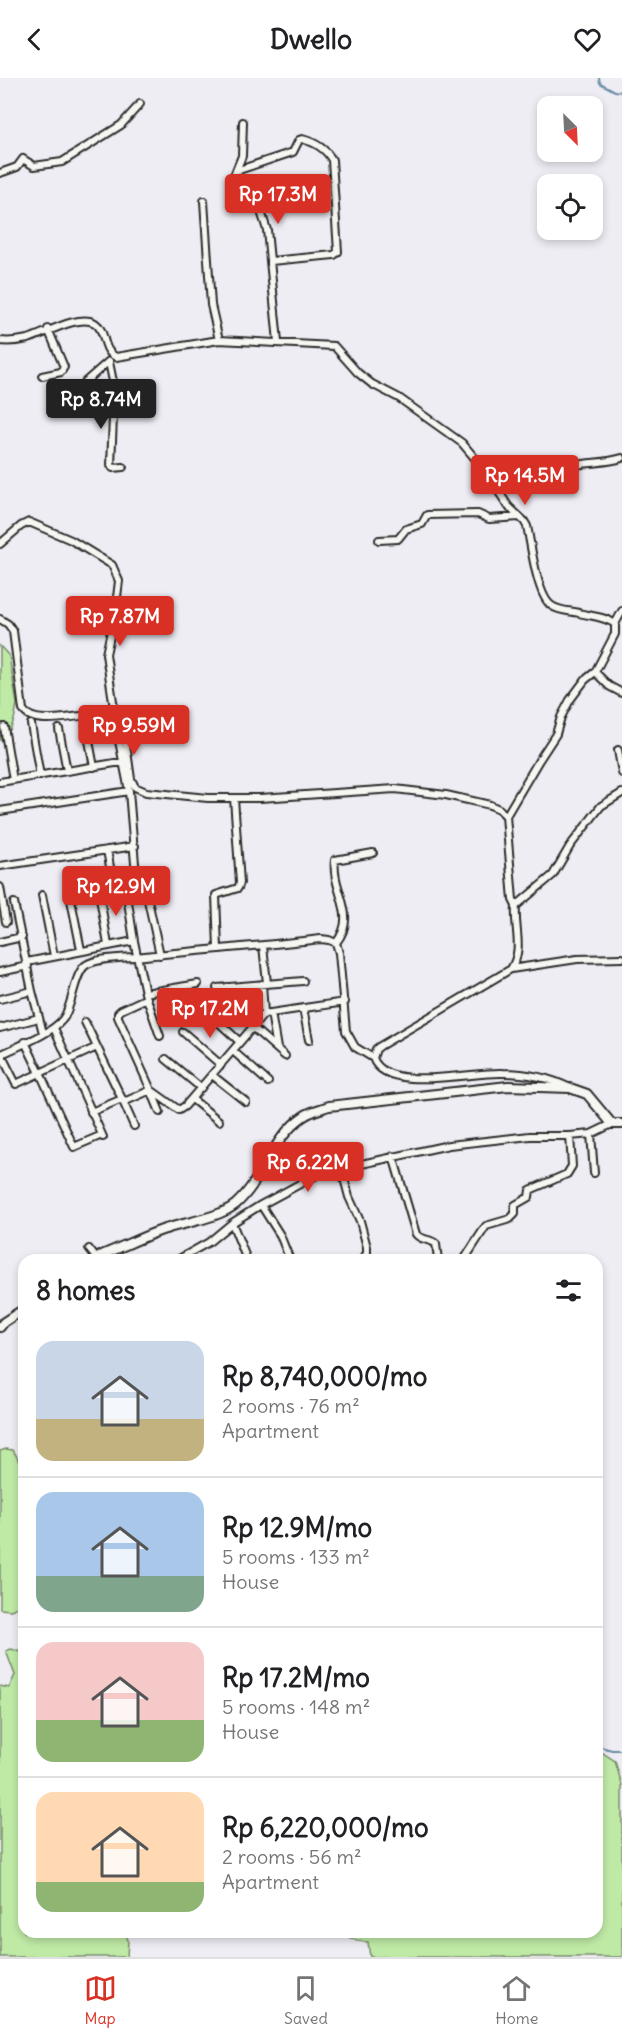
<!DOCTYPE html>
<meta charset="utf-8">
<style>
:root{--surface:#fff;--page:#f6f6f6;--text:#202124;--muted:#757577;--line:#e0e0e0;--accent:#d93025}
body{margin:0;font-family:Delius,sans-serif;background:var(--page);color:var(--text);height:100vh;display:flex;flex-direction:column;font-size:22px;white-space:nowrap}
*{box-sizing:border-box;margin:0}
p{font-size:20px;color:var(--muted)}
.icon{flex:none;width:33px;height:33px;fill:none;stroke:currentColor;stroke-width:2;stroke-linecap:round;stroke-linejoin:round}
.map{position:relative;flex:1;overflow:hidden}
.panel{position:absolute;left:18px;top:1176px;width:585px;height:684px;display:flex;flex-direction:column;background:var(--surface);border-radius:18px;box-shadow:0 3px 9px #0003}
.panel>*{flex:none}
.needle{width:39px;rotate:156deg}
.fabs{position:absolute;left:537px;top:18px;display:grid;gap:12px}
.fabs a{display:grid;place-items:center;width:66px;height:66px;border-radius:12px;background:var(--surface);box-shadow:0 3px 9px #0003;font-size:30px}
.price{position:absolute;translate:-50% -51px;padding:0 14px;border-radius:6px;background:var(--accent);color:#fff;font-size:20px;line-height:39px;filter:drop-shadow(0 2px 3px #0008)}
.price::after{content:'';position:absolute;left:50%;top:36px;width:18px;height:14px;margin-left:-9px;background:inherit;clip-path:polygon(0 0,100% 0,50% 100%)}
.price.current{background:#222;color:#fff}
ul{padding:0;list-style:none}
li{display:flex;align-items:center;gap:18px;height:150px;padding:0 18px}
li+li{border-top:2px solid var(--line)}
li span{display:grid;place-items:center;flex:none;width:168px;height:120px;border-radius:18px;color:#555}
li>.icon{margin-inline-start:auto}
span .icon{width:72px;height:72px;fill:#fffc;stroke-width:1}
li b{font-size:26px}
h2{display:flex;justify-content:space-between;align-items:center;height:72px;padding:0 18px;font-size:26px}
header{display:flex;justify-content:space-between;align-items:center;height:78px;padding:0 18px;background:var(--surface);font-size:27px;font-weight:700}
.tab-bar{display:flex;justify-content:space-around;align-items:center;height:84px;border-top:2px solid var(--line);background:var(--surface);font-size:16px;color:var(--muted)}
.tab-bar a{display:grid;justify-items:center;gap:3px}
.tab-bar .current{color:var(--accent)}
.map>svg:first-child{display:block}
.green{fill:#bfeaa6;stroke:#758a68;stroke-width:1.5}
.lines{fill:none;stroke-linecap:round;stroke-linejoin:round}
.stream{stroke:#688ca2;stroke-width:2}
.minor-casing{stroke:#2b2b2b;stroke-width:10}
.tertiary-casing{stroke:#2b2b2b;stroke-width:12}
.minor{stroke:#f6f6f2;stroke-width:6}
.tertiary{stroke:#f6f6f2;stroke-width:8}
</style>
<header><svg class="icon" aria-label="back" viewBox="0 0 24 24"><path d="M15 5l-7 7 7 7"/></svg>Dwello<svg class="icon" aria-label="heart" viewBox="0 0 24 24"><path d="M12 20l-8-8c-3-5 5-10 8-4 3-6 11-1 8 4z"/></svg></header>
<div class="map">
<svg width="622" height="1879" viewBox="0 0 622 1879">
<rect width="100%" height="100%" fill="#efedf4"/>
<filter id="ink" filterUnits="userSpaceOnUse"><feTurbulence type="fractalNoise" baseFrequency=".0167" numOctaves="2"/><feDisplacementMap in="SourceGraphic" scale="12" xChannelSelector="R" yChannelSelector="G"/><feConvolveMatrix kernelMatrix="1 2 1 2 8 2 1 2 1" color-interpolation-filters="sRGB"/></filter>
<g filter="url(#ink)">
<path class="green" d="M0,568L9,578L17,626L14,642L9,654L0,662Z
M6,1371L13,1372L24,1391V1526L11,1532L0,1531V1373Z
M11,1571L18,1573L24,1577V1854H125L128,1862L127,1879H0V1608L9,1610L15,1597L6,1573Z
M603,1675L615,1683L622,1707V1879H370L368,1864L357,1863L339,1854H597V1676Z"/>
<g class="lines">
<path class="stream" d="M599,0L600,5L615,13L622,14
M597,1668L612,1672H622"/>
<g class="minor-casing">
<path id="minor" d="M243,44L242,78L233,100L237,107L250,113L256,118L267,152L278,264
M236,93L293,74L299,62L302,61C314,64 326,71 332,82L338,174L334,177L271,183
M0,95L17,89L23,81L34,88L62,84L121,47L140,26
M204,123L211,227L219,262
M0,263C9,264 19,263 28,261C43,257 79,235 95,245C107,253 101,272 116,279L219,262L334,268L358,295L372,306L399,320L462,365L479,385L509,429L524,443L527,448C531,466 537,519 552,528C559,533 571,533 579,535C591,538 606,539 615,546V556L595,594L609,608L622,615
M109,284L118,328L113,339L111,387L113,390L123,389
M42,298L61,294L64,289L48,251
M85,304L109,283
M480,386C503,391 530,400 554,395C562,393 568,388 576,387C591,384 607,385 622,380
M379,462L398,461L406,451L422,446L427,437L478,436L489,441L519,439
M0,466L21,448L29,444L71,462L112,487L119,503L115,535L106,576L115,637
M0,541L8,546L13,553L23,632C40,657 114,620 123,645L131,701L135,709L146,714L208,720H260L395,711L446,717L490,727L499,731L506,738L513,822L516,828
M615,546L622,533
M31,646L40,698
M86,647L94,689
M116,648L129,713L137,810L146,813L160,877
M4,649L13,702
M59,651L67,693
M618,672L622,695
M0,704L127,683
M0,733L129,713
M506,738L539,682L556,656L561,639L570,622L585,602L595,594
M107,772L113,806L137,810
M0,788L135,768
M0,809L6,844
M99,814L108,867
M42,817L54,878
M70,817L81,872
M127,817L134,863
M14,825L32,913L43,955
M0,864L22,859
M336,865C359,836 331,813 335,782L373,775
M263,868L267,905
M218,871L216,817L238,810L240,805L234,720
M27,884L134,863L145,915L160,958
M511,891L577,881L622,880
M0,894L28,888
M262,906L264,936
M227,909L260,939
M176,910L180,925
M217,910L303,903
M145,915L198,906
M147,920L121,932L118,935V939L151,1012L179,1032L185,1028L264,936L345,924
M0,921L32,913
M201,928L240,964
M303,930L309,962
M271,935L277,970
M85,944L122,1021L126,1023L151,1012L160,1034
M252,949L285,978
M0,950L39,940
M54,950L103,1059
M183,954L221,987
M25,964L40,995L97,969
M233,973L268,1004
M1,976L16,1006L40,995L74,1069L102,1057
M0,977C18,968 51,956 63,941C73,928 74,895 86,887C99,879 129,880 145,878C203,872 262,868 321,861L329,862L336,865L339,875L346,953L355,969L373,980
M166,981L201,1010
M212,997L246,1024
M570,1010C550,1000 525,995 503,995C473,993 386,1016 373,980L376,971L380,968L511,891C524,870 514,852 516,828L553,797L570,768L601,728L622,715
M192,1021L219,1043
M91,1034L122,1021L134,1048
M591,1056L594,1095
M393,1078L416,1156C421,1163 430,1160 436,1166L438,1182
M341,1089L349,1119L360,1143L367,1169V1175L362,1182
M261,1127L280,1157L290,1182
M232,1145L247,1182
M89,1171L96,1180
M177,1182L209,1164L232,1145L259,1128L320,1095L449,1067L530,1058H570L591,1056L612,1046
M464,1182L486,1148L510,1141L515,1136V1127L529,1119L530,1112L567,1096L572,1088L570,1058"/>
</g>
<g class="tertiary-casing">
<path id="tertiary" d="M95,1182L102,1177C122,1169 142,1159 162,1152C184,1144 218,1141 236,1126C264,1101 272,1059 304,1038C311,1033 321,1031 329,1028L508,1008L570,1010L587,1016L612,1046H622
M0,1249L4,1244L24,1231"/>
</g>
<use href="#minor" class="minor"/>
<use href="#tertiary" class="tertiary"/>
</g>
</g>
</svg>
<div class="fabs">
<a><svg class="needle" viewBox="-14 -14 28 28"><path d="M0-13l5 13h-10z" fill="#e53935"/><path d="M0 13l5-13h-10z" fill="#757577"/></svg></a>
<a><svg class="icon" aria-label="locate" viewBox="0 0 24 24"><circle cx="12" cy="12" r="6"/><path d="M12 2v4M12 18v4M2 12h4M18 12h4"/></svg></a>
</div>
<b class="price" style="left:278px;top:147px">Rp 17.3M</b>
<b class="price current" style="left:101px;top:352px">Rp 8.74M</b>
<b class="price" style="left:525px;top:428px">Rp 14.5M</b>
<b class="price" style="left:120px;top:569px">Rp 7.87M</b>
<b class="price" style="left:134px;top:678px">Rp 9.59M</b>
<b class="price" style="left:116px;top:839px">Rp 12.9M</b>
<b class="price" style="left:210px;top:961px">Rp 17.2M</b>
<b class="price" style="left:308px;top:1115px">Rp 6.22M</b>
<section class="panel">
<h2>8 homes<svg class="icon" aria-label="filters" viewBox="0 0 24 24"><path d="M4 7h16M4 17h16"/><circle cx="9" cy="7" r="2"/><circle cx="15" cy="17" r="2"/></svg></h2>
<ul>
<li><span style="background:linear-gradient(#c9d6e8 65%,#c2b280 0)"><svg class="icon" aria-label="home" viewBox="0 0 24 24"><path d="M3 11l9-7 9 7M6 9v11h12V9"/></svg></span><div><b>Rp 8,740,000/mo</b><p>2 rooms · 76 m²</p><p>Apartment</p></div></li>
<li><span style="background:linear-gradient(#a9c7e8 70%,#7fa58c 0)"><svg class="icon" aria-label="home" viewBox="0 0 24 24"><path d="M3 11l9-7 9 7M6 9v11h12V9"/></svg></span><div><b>Rp 12.9M/mo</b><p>5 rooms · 133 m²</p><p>House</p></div></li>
<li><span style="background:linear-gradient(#f6c9c9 65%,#8fb573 0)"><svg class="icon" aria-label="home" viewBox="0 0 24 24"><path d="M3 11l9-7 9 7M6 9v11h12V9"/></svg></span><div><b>Rp 17.2M/mo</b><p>5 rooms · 148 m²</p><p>House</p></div></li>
<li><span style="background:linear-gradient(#ffd9b3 75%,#8fb573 0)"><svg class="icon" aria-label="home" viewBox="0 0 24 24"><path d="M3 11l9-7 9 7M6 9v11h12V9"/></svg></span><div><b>Rp 6,220,000/mo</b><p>2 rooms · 56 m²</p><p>Apartment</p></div></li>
</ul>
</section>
</div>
<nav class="tab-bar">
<a class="current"><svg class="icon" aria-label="map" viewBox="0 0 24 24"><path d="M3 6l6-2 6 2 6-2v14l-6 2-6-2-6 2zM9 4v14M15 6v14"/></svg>Map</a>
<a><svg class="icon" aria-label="saved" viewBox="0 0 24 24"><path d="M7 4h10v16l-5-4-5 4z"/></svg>Saved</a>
<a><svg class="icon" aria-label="home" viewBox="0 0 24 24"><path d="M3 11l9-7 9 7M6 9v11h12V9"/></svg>Home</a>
</nav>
